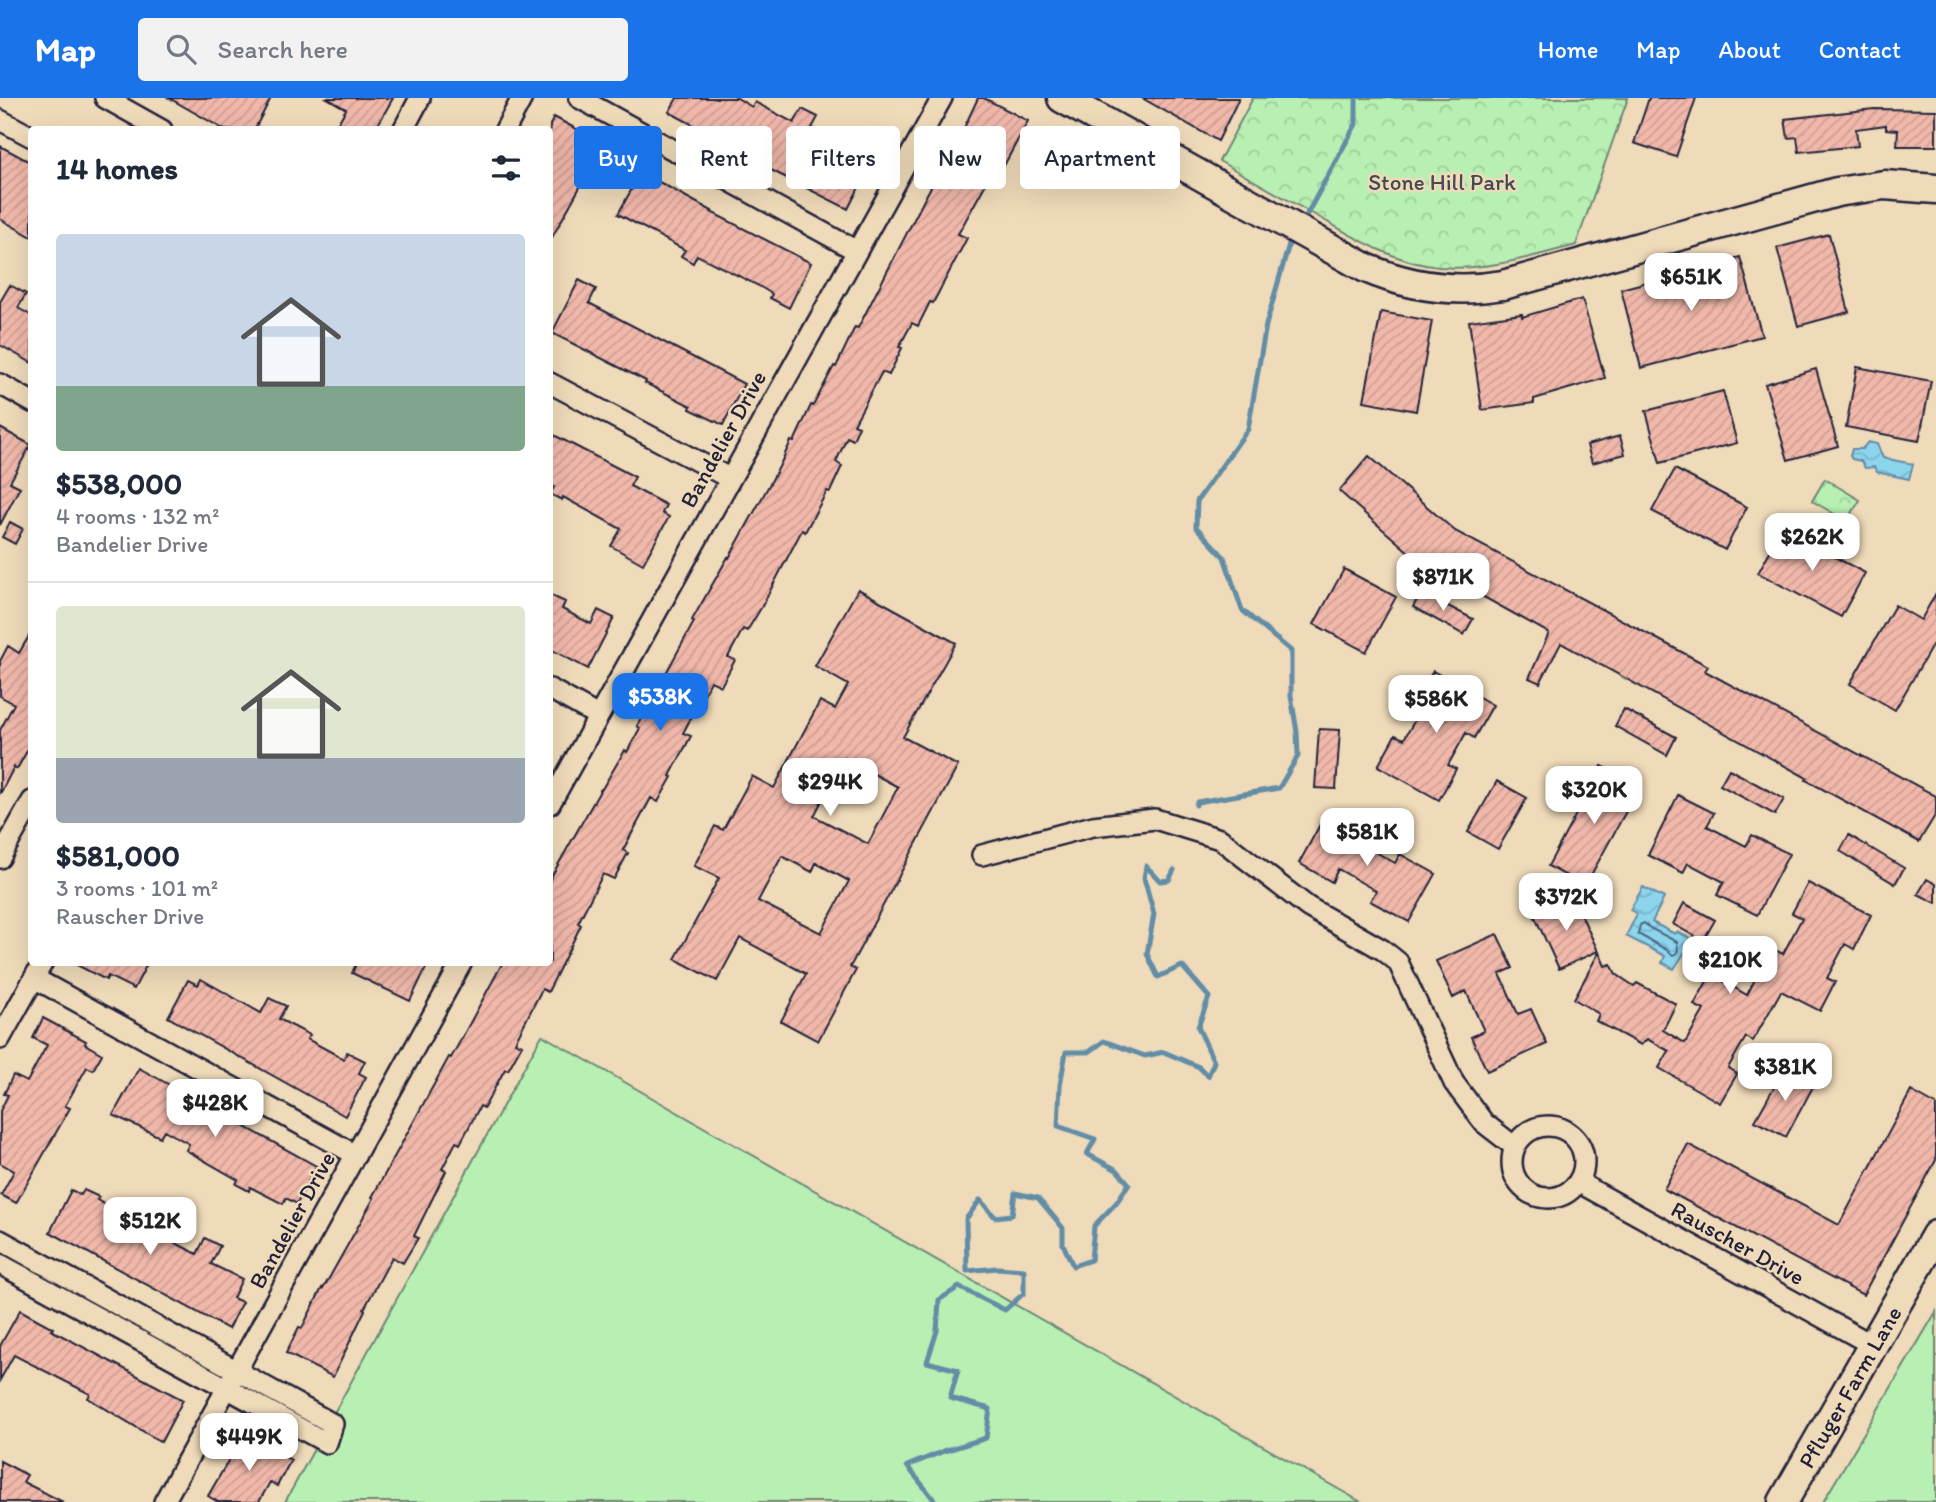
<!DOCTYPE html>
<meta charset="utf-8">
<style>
:root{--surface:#fff;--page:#f2f2f3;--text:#1f2937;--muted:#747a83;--line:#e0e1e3;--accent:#1a73e8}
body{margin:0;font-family:Itim,sans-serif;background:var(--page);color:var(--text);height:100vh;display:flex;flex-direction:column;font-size:26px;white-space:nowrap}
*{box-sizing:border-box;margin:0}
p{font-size:23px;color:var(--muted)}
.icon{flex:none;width:38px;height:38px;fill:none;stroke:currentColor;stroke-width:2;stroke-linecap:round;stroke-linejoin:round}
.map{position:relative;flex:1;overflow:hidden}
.panel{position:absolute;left:28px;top:28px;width:525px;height:840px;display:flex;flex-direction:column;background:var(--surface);border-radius:7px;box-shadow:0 7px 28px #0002}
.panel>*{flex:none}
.guide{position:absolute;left:574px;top:28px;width:665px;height:63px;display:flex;gap:14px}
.price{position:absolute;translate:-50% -60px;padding:0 16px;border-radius:14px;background:#fff;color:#222;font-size:23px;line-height:46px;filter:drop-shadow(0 2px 4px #0008)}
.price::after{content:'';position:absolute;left:50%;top:42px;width:21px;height:16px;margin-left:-10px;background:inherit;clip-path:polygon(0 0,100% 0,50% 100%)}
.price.current{background:var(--accent);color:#fff}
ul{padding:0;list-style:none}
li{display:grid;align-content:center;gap:14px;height:371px;padding:0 28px}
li+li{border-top:2px solid var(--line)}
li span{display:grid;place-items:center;height:217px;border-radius:7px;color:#555}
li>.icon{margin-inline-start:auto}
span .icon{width:126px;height:126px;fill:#fffc;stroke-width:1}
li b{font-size:30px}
h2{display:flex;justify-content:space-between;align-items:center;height:84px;padding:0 28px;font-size:30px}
.chip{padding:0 24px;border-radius:7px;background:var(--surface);box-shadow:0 7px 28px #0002;font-size:24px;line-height:63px}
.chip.current{background:var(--accent);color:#fff}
header{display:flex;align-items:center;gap:42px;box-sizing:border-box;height:98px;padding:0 35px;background:var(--accent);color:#fff}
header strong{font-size:33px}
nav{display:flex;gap:38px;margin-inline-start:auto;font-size:24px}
.search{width:490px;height:63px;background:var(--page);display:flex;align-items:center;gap:18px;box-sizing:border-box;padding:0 24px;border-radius:7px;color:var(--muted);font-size:26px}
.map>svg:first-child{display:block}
.grass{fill:#b8efb2;stroke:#6d8876;stroke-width:2}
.forest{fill:url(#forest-crowns);stroke:#6d8876;stroke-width:2}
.water{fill:url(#water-waves);stroke:#628da6;stroke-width:2}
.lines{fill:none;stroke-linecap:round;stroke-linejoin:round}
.shore{stroke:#4c6a82;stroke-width:2}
.stream{stroke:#628da6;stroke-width:5}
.building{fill:url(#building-hatch);stroke:#22223b;stroke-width:2;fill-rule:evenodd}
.street-casing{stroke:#22223b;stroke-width:24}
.secondary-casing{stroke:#22223b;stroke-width:33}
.street{stroke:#efdab9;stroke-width:19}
.secondary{stroke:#efdab9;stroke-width:28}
.labels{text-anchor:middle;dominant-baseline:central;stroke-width:5;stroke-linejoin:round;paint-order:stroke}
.park-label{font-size:23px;fill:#404b53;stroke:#efdab9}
.street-label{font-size:23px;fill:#22223b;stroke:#efdab9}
</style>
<header>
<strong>Map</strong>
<div class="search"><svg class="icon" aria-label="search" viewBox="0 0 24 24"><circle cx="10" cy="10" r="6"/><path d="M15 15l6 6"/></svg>Search here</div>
<nav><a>Home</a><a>Map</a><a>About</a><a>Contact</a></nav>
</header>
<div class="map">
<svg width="1936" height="1404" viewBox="0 0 1936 1404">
<defs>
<pattern id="forest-crowns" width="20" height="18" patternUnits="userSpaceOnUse" patternTransform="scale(1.75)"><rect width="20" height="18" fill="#b8efb2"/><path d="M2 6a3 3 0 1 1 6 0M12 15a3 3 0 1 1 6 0" fill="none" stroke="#9ecd9a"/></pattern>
<pattern id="water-waves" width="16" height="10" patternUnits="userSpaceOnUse" patternTransform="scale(1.75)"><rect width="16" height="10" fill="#8cd5ed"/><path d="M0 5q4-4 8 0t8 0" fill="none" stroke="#78b7cc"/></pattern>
<pattern id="building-hatch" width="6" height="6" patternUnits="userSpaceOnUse" patternTransform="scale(1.75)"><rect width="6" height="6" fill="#f1b8aa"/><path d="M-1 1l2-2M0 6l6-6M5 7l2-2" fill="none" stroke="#ce9e93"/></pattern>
</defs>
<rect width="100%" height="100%" fill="#efdab9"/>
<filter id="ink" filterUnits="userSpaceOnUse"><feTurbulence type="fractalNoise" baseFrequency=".0143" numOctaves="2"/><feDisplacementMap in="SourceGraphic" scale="14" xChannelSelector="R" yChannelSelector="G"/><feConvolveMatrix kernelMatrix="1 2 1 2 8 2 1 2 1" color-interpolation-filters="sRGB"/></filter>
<g filter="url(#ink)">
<path class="grass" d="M542,937L1361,1404H285Z
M1936,1214V1404H1823Z"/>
<path class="forest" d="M1253,0H1628L1576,147C1531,159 1486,173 1439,169C1395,165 1354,139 1317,118C1284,100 1251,81 1219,63Z
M1825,381L1860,402L1847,423L1812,403Z"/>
<path class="water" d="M1868,344L1877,346L1883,360L1913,366L1909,381L1877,374L1874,369L1865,370L1861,363L1852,361L1850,358L1852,351H1862Z
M1643,789L1664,800L1652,824L1675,836L1677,834L1690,840L1685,850L1687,851L1674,871L1662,865L1665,858L1626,838L1637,816L1630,812Z"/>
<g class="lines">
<path class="shore" d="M1644,825L1650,830L1677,844L1678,852L1676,856L1672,857L1667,852L1638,836L1640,827Z"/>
<path class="stream" d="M1307,116L1356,26V0
M1196,707L1197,704L1279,690L1298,658L1297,634L1291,598V553L1242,512L1224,459L1196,429L1197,403L1248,331L1266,227L1289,146
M936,1404L907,1368L944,1353L986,1340L990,1311L950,1300L958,1272L927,1264L937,1233L939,1202L959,1189L1005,1212L1024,1195V1172L997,1170L967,1173L966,1121L980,1102L995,1119L1012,1117L1015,1095L1038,1100L1063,1130V1146L1073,1168L1091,1162L1094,1128L1116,1105L1129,1086L1117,1072L1087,1056L1095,1041L1058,1028L1060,987L1066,954H1089L1104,943L1145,958L1164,954L1199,969L1208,978L1214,964L1198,929L1209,899L1182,868L1158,879L1147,856L1154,816L1144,780L1146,768L1160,783L1169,782L1174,772"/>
</g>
<path class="building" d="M169,0H271L254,32H225Z
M327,0H393L375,32H334L346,11Z
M677,0H737L752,9L755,4L794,25L802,11L818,19L812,30L832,40L830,45L871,66L848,111L765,69L730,50L731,47L669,14Z
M978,0H984L1028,23L1000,75L994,71L958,136L967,140L933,205L930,204L918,228L912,225L899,249L902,250L889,277L882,274L854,326L859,328L853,342L847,339L836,364L842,368L830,394L827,393L805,434L802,432L761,510L747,533L743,531L728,559L735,562L721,588L711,583L683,635L691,638L670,678L672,679L658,704L651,700L623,752L628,755L614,781L603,776L578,825L581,827L548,894L542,891L515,944L522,947L508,972L505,971L484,1010L480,1008L460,1046L456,1044L442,1071L446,1073L414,1138L418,1140L403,1165L392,1159L364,1211L365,1212L333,1279L286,1255L299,1229L302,1230L322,1190L323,1191L374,1100L372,1099L386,1074L449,959L451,960L503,864H550V781L601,691H602L625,652L627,654L640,630L637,628L694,524L692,522L728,459L729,460L779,369L791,343L794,344L811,307L813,308L834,268L836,269L855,229L858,230L926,98L933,85L936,87L949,62Z
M1142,0H1239L1218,43Z
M1649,0H1696L1676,59L1634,45Z
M1874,11L1936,12V48H1897L1898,32L1886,31V27L1856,31L1858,48L1799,54L1797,39L1788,40L1785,21Z
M554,19L580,33L576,41L599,55L550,143V27Z
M0,48L32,65V139L0,121Z
M641,74L712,113L711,114L811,165L789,210L770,200L772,196L759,188L697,157L693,165L681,158L685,152L618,116Z
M1829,136L1849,214L1798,228L1777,150Z
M1740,159L1762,238L1641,270L1621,191Z
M579,182L596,191L589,205L744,286L723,327L690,311L691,308L645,285L646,283L552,235Z
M10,187L26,196L18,210L32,218V265L0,247V204Z
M1582,201L1605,280L1534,301V305L1482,312L1469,223L1522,216V219Z
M1381,214L1432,223L1416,313L1364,303Z
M1857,269L1931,283L1919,343L1846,329Z
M1816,271L1838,348L1788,362L1765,286Z
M1723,293L1737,345L1660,365L1646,313Z
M0,330L31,347L10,384L20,389L0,427Z
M550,335L635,379L630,388L666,407L662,415L669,419L643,466L611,448L621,431L563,399L562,402L550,396L554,389L550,386Z
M1620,338L1625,356L1592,365L1587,347Z
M1369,358L1455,433L1708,568L1705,573L1936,698V716L1919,744L1806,682L1807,680L1561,545L1540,585L1529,580L1549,535L1420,464L1339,393Z
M1675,371L1747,409L1725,452L1652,413Z
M10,424L23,431L15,446L2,439Z
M1782,431L1865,475L1841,519L1758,475Z
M1344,471L1396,499L1366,554L1314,526Z
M858,491L956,545L903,639L958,668L850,869L856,872L818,943L781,923L806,876L740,840L717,883L675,861L719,780L694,768L715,728L723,732L752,678L774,690L820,603L835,611L848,587L815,568ZM844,660L898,689L868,746L814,718ZM782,758L812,774L816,765L849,783L821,835L758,803Z
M1421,494L1473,521L1464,537L1413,509Z
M1936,495V541L1895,612L1850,586L1895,507L1921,522Z
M550,497L565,504L562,511L591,526L598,512L614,520L588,571L550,551Z
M32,533V644L17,671L14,669L0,696V632L14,606L0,598V563L8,548L19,555Z
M1433,573L1493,607L1474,640L1466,635L1448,667L1456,671L1439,702L1378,668L1395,637L1404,641L1423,608L1415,604Z
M1624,611L1676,639L1667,657L1615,628Z
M1319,631L1340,632L1336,691L1315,690Z
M1602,668L1640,688L1585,788L1548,768Z
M1729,671L1784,701L1775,717L1720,687Z
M1497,683L1527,700L1498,751L1468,734Z
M1678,697L1714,715L1707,728L1746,748L1752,737L1789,756L1757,817L1717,797L1724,784L1688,765L1683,775L1648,757Z
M1327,714L1358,732L1353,741L1395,765L1400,756L1436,776L1409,824L1370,803L1376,793L1338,771L1332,784L1299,765Z
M1849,737L1904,770L1895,786L1840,753Z
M1927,781L1936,786V805L1918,796Z
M1808,785L1871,817L1854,851L1845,846L1827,880L1835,884L1820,913L1781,893L1753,943L1746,939L1728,970L1737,976L1720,1005L1659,970L1669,953L1647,941L1641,947L1596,923L1599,916L1574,901L1599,854L1605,868L1611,866L1616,876L1634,888L1637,885L1676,906L1663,932L1685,945L1704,912L1694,907L1711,876L1747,897L1771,850L1783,856L1802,820L1792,815Z
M1573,799L1598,853L1559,871L1534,817Z
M1684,805L1715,822L1703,843L1673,826Z
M1497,836L1513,870L1500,876L1518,916L1531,911L1547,946L1487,973L1471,939L1484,933L1466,893L1453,900L1436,863Z
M71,864H148L134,891L108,878L106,882Z
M357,864H429L410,903L352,875Z
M201,881L261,915L269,900L286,908L279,921L310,937L307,941L344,961L347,954L365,963L359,975L366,979L345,1018L168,919L188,882L198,887Z
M43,920L86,943L85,946L102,956L93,972L87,969L65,1008L70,1010L16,1105L1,1097L14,1073L0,1065V1013L8,997L4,996L13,977L27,984L47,947L33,940Z
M139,970L316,1068L297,1106L286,1100L283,1106L250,1089L249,1093L236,1086L238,1082L186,1052L189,1046L164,1032L160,1039L113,1017Z
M1784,971L1814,987L1786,1039L1755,1023Z
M1911,993L1936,1007V1062L1863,1197L1664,1091L1688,1046L1839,1127Z
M71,1092L81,1097L84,1092L99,1099L97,1102L134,1123L135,1121L146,1127L148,1124L163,1132L160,1137L197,1156L205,1140L220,1148L211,1166L242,1181L233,1200L242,1204L228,1231L50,1134Z
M20,1212L53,1230L51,1232L183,1302L161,1344L88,1300L90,1296L14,1257L0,1282V1248Z
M243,1337L291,1362L277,1388L270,1384L259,1404H218L208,1398Z
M0,1363L27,1377L23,1384L63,1404H0Z"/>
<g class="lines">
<g class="street-casing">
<path id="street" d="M105,0L162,32
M579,0L855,152
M0,22L32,39
M403,32L420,0
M505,32L522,0
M550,285L729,380
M0,286L32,304
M550,591L598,618
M550,706L942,0
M982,757L1093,728L1155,721L1220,741L1308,809L1383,852L1398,864L1454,985L1484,1025L1515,1049
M0,760L32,703
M34,880L356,1057
M0,941L43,864
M1512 1064a36 36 0 1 1 72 0a36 36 0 1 1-72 0Z
M1578,1084L1874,1248
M0,1142L333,1326L327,1345L0,1166
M164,1404L462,864"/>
</g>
<g class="secondary-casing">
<path id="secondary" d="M1062,0L1366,170C1410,189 1455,195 1503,187L1837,94L1884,87L1936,91
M1783,1404L1936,1137"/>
</g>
<use href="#street" class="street"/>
<use href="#secondary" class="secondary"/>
</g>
</g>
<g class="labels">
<g class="park-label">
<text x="1442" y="84">Stone Hill Park</text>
</g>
<g class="street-label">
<text transform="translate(723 341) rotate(-61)">Bandelier Drive</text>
<text transform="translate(292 1122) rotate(-61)">Bandelier Drive</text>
<text transform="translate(1738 1145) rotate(29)">Rauscher Drive</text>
<text transform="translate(1850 1289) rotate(-60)">Pfluger Farm Lane</text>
</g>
</g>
</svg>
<b class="price" style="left:1691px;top:215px">$651K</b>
<b class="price" style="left:1812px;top:475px">$262K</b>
<b class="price" style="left:1443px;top:515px">$871K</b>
<b class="price current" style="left:660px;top:635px">$538K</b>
<b class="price" style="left:1436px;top:637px">$586K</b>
<b class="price" style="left:830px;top:720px">$294K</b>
<b class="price" style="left:1594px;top:728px">$320K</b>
<b class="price" style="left:1367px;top:770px">$581K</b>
<b class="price" style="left:1566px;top:835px">$372K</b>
<b class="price" style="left:1730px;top:898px">$210K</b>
<b class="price" style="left:1785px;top:1005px">$381K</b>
<b class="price" style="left:215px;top:1041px">$428K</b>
<b class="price" style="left:150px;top:1159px">$512K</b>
<b class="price" style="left:249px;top:1375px">$449K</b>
<div class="guide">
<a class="chip current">Buy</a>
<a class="chip">Rent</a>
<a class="chip">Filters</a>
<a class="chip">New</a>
<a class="chip">Apartment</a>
</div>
<section class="panel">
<h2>14 homes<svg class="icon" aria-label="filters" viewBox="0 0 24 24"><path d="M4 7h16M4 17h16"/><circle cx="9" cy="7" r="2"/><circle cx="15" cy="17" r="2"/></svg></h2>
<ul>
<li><span style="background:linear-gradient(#c9d6e8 70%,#7fa58c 0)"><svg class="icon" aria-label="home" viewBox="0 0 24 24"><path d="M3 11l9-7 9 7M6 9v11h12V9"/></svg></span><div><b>$538,000</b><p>4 rooms · 132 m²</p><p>Bandelier Drive</p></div></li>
<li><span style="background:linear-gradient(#dfe7d0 70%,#9aa5b1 0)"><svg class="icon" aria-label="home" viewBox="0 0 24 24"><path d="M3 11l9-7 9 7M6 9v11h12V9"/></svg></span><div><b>$581,000</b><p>3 rooms · 101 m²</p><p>Rauscher Drive</p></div></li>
</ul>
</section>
</div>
